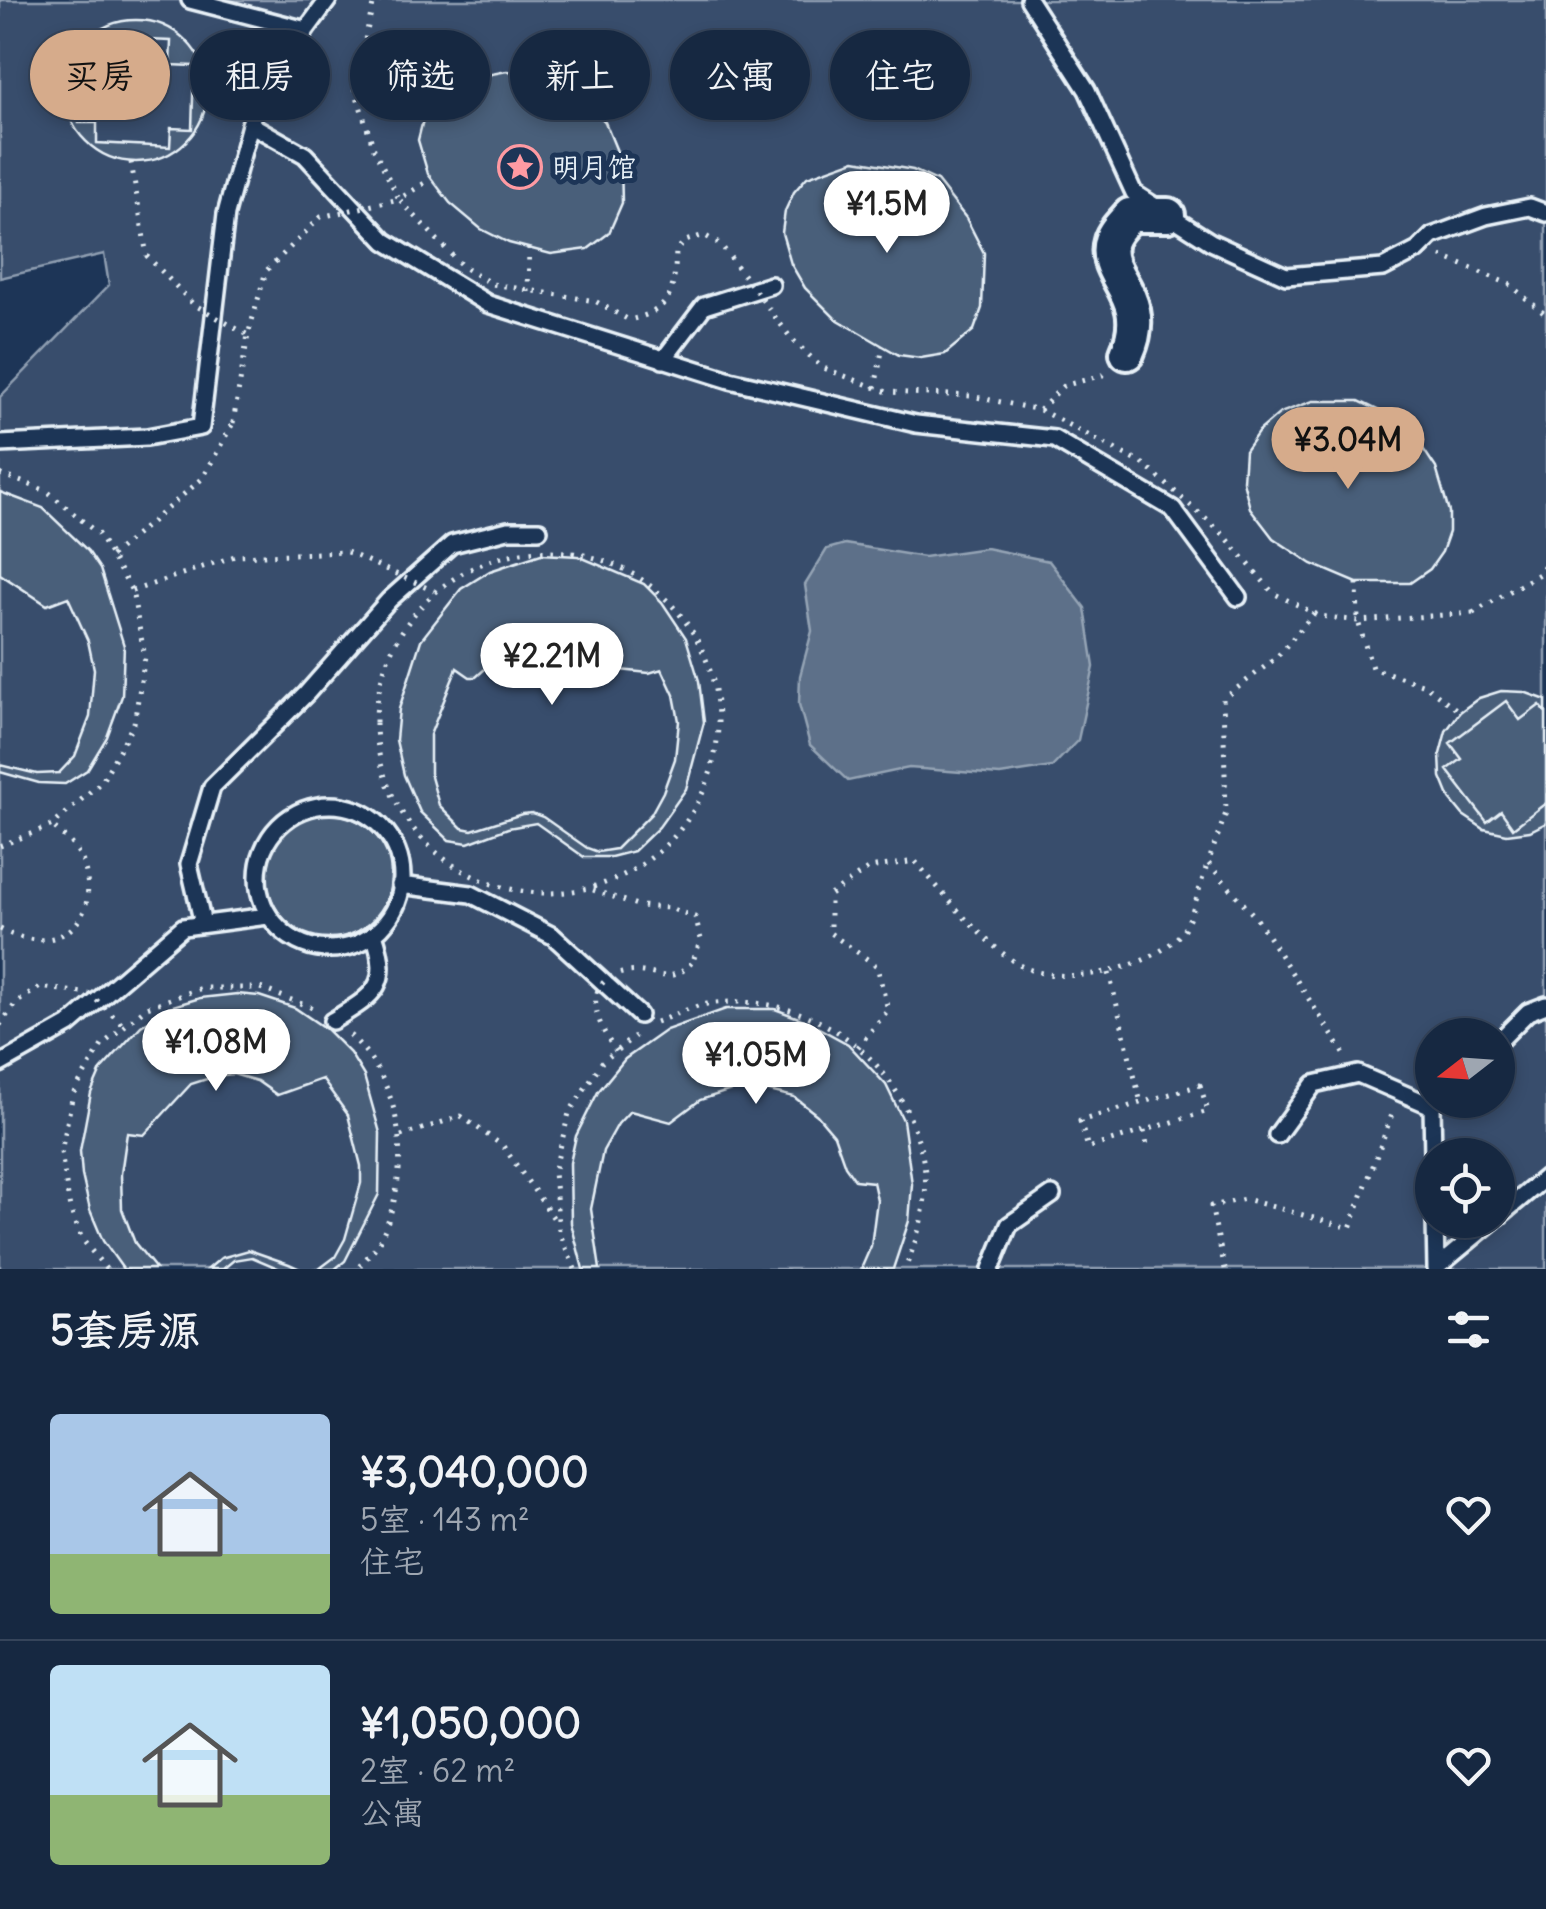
<!DOCTYPE html>
<html lang="zh">
<meta charset="utf-8">
<style>
:root{--surface:#162841;--page:#1f3048;--text:#f1f3f6;--muted:#9ea6b1;--line:#35445a;--accent:#d6ab8b}
body{margin:0;font-family:Delius,"LXGW WenKai TC",sans-serif;background:var(--page);color:var(--text);height:100vh;display:flex;flex-direction:column;font-size:38px;white-space:nowrap}
*{box-sizing:border-box;margin:0}
p{font-size:32px;color:var(--muted)}
.icon{flex:none;width:55px;height:55px;fill:none;stroke:currentColor;stroke-width:2;stroke-linecap:round;stroke-linejoin:round}
.map{position:relative;height:1269px;overflow:hidden}
.side{display:flex;flex-direction:column;background:var(--surface);flex:1}
.side>*{flex:none}
.guide{position:absolute;left:30px;top:30px;width:1000px;height:90px;display:flex;gap:20px}
.needle{width:65px;rotate:253deg}
.buttons{position:absolute;left:1415px;top:1018px;display:grid;gap:20px}
.buttons a{display:grid;place-items:center;width:100px;height:100px;border-radius:50%;background:var(--surface);box-shadow:0 5px 15px #0003,0 0 0 2px var(--line);font-size:50px}
.price{position:absolute;translate:-50% -85px;padding:0 22px;border-radius:35px;background:#fff;color:#222;font-size:32px;line-height:65px;filter:drop-shadow(0 2px 5px #0008)}
.price::after{content:'';position:absolute;left:50%;top:60px;width:30px;height:22px;margin-left:-15px;background:inherit;clip-path:polygon(0 0,100% 0,50% 100%)}
.price.selected{background:var(--accent);color:#111}
ul{padding:0;list-style:none}
li{display:flex;align-items:center;gap:30px;height:250px;padding:0 50px}
li+li{border-top:2px solid var(--line)}
li span{display:grid;place-items:center;flex:none;width:280px;height:200px;border-radius:10px;color:#555}
li>.icon{margin-inline-start:auto}
span .icon{width:120px;height:120px;fill:#fffc;stroke-width:1}
li b{font-size:42px}
h2{display:flex;justify-content:space-between;align-items:center;height:120px;padding:0 50px;font-size:42px}
.tag{padding:0 35px;border-radius:45px;background:var(--surface);box-shadow:0 5px 15px #0003,0 0 0 2px var(--line);font-size:35px;line-height:90px}
.tag.selected{background:var(--accent);color:#111}
.map>svg:first-child{display:block}
.green{fill:#374d6c;stroke:#909fb2;stroke-width:2.5;fill-rule:evenodd}
.water{fill:#5d7089;stroke:#95a4b5;stroke-width:2.5}
.building{fill:#495e7a;stroke:#e8f1f8;stroke-width:2.5;fill-rule:evenodd}
.lines{fill:none;stroke-linecap:round;stroke-linejoin:round}
.lane-casing{stroke:#e8f1f8;stroke-width:22}
.street-casing{stroke:#e8f1f8;stroke-width:40}
.path{stroke:#e8f1f8;stroke-width:5;stroke-dasharray:2.5 8;stroke-linecap:butt}
.lane{stroke:#1d3557;stroke-width:15}
.street{stroke:#1d3557;stroke-width:32}
.path-bridge{stroke:#e8f1f8;stroke-width:5;stroke-dasharray:2.5 8;stroke-linecap:butt}
.labels{text-anchor:middle;dominant-baseline:central;stroke-width:10;stroke-linejoin:round;paint-order:stroke}
.poi-label{font-size:28px;fill:#e8f1f8;stroke:#1d3557;text-anchor:start}
</style>
<div class="map">
<svg width="1546" height="1269" viewBox="0 0 1546 1269">
<rect width="100%" height="100%" fill="#1d3557"/>
<filter id="ink" filterUnits="userSpaceOnUse"><feTurbulence type="fractalNoise" baseFrequency=".01" numOctaves="2"/><feDisplacementMap in="SourceGraphic" scale="20" xChannelSelector="R" yChannelSelector="G"/><feConvolveMatrix kernelMatrix="1 2 1 2 8 2 1 2 1" color-interpolation-filters="sRGB"/></filter>
<g filter="url(#ink)">
<path class="green" d="M0,0H1546V1269H0V397L109,285L104,254L0,278ZM1432,1035H1498V1100H1432ZM1432,1155H1498V1220H1432Z"/>
<path class="water" d="M845,544L924,557L986,548L1049,561L1085,608L1094,667L1078,740L1052,767L1000,775L909,768L848,781L810,745L799,704L800,676L812,631L805,585L827,549Z"/>
<path class="building" d="M65 91a71 71 0 1 1 142 0a71 71 0 1 1-142 0Z
M101,38L171,41L170,65L194,66L192,129L171,128L170,147L97,143V123H79L82,57H100Z
M507,71L551,76L574,87L605,122L621,161L622,203L609,233L588,249L551,254L509,243L481,229L450,203L428,174L418,140L425,112L446,83Z
M855,160L913,170L937,181L966,218L984,253L982,308L974,330L945,354L921,358L899,355L883,346L835,318L805,288L791,264L782,233L785,211L794,192L807,177Z
M1313,401H1359L1390,416L1416,438L1436,468L1449,512V532L1442,552L1430,569L1410,583H1357L1312,564L1273,538L1250,508L1243,481L1245,451L1259,431L1280,413Z
M0,492L43,508L88,551L100,569L124,646L122,696L107,737L87,770L65,784L39,783L0,772V765L37,774L59,773L75,756L90,717L94,669L88,641L68,597L47,605L0,574Z
M541,554L578,556L644,584L662,602L686,638L699,681L704,722L686,789L659,827L634,851L611,857H584L536,823L508,828L468,843L449,840L420,812L404,775L396,740L399,709L421,640L461,589L490,571ZM545,637L584,641L620,670L649,673L662,669L674,695L679,721L675,759L663,792L651,814L616,849L598,852L587,848L543,817L532,813L522,814L472,830L462,828L439,805L430,773V735L457,668L470,677H476L512,645Z
M1501,691L1524,692L1546,700V713L1540,705L1520,720L1506,701L1450,743L1462,759L1447,770L1487,822L1501,811L1513,828L1546,803V823L1530,831L1507,834L1484,829L1463,815L1450,799L1441,777L1440,754L1446,731L1460,712L1479,698Z
M1506,701L1520,720L1540,705L1546,713V803L1513,828L1501,811L1487,822L1447,770L1462,759L1450,743Z
M267 876a62 62 0 1 1 124 0a62 62 0 1 1-124 0Z
M237,994L259,996L295,1008L326,1029L350,1053L364,1076L380,1133L379,1194L345,1261L335,1269H319L335,1257L345,1239L361,1183V1166L348,1115L322,1079L277,1095L257,1081L233,1074L216,1076L191,1084L144,1135L127,1133L121,1174L122,1209L135,1243L156,1269H123L103,1241L90,1210L82,1175L80,1151L91,1093L101,1070L141,1026L170,1007L200,998Z
M726,1009H775L804,1020L848,1044L886,1085L903,1120L912,1184L909,1221L893,1269H861L871,1246L877,1200L873,1182L855,1180L845,1166L834,1135L817,1115L794,1097L757,1088L731,1090L700,1100L671,1122L630,1111L618,1124L603,1151L591,1209L600,1269H583L571,1223L570,1163L576,1136L598,1092L625,1059L666,1030Z
M249,1250L289,1264L300,1269H280L252,1257L234,1260L223,1269H208L221,1258Z"/>
<g class="lines">
<g class="lane-casing">
<path id="lane" d="M190,0L306,30
M1029,0L1087,90L1134,193L1211,242L1286,276L1383,268L1418,250L1432,236L1486,216L1530,207L1546,213
M250,124L305,155L385,241L488,304L730,380L916,424L1054,439L1173,509L1238,597
M663,360L704,306L771,285
M0,444L147,437L201,427L226,214L258,95L328,0
M258 877a72 72 0 1 1 144 0a72 72 0 1 1-144 0Z
M400,885L471,894L553,936L639,1015
M203,924L189,864L212,787L306,694L389,600L452,544L508,530H539
M332,1021C374,995 392,987 374,934
M1498,1042L1528,1012L1546,1005
M0,1064L69,1025L183,927L268,916
M1432,1106L1433,1155
M1277,1135L1314,1084L1358,1074L1432,1106L1438,1100
M1498,1217L1546,1177
M1435,1220L1436,1269
M1436,1268L1494,1220
M991,1269L1009,1225L1052,1195"/>
</g>
<g class="street-casing">
<path id="street" d="M1127,353C1153,295 1100,276 1111,241C1114,231 1123,223 1130,215H1168"/>
</g>
<path class="path" d="M381,0L373,5L354,87L374,149L399,199L431,179
M1441,256L1509,284L1546,315
M528,292L529,249
M875,388L883,346
M1040,410L1063,386L1103,375L1109,370
M0,474L47,491L98,534L132,591L145,657L134,723L102,781L53,825L0,846
M376 722a171 171 0 1 1 342 0a171 171 0 1 1-342 0Z
M111,556L203,478L233,423
M1357,583L1358,621L1372,668L1425,685L1460,712
M132,591L235,556L347,552
M1314,613L1276,658L1223,699L1226,813L1208,863L1257,919L1345,1055
M1473,613L1539,574L1546,563
M593,890L640,906L669,908L695,917L701,939L693,961
M0,929C56,959 103,923 83,862C79,849 63,836 53,826
M1109,973L1141,1103
M656,1022C673,1016 690,1007 707,1004C813,989 906,1060 924,1165C930,1200 918,1237 905,1269
M350,1035C406,1088 412,1171 381,1238C376,1249 365,1259 357,1269
M858,1047L888,1010L877,966L830,933V895L869,868L915,861C945,895 975,934 1013,961C1054,991 1155,972 1184,929C1195,911 1200,883 1208,863
M1200,1085L1208,1111L1088,1148L1080,1121Z
M1144,1131L1147,1145
M401,1136L461,1116L503,1146L557,1223
M106,1269L82,1239L70,1209L61,1152L73,1094L102,1045L147,1007L202,988H260L318,1010
M575,1269L559,1232L554,1172L569,1113L602,1062L635,1036
M1225,1269L1211,1206L1245,1199L1350,1228L1394,1109"/>
<use href="#lane" class="lane"/>
<use href="#street" class="street"/>
<path class="path-bridge" d="M131,162L147,256L193,304L248,335
M233,423L248,335L266,271L321,217L399,199L463,267L492,284L595,301L629,320C673,310 674,292 676,251L685,241L704,235L721,245L791,338L821,367L887,392L971,396L1040,410L1145,465L1225,536L1273,593L1320,616L1358,621L1473,613
M347,552L434,591
M0,1025L16,1003L40,987L90,994L124,1026
M616,1051C596,1024 578,979 628,972C655,968 669,989 693,961"/>
</g>
</g>
<defs>
<g id="sight-ring" transform="scale(2.25)"><circle r="9.5" fill="#1d3557" stroke="#ff9aa2" stroke-width="1.5"/><path d="M0-6L1.8-2.2L6-1.7L2.9 1.2L3.7 5.4L0 3.3L-3.7 5.4L-2.9 1.2L-6-1.7L-1.8-2.2Z" fill="#ff9aa2"/></g>
</defs>
<g fill-rule="evenodd">
<use href="#sight-ring" x="520" y="167"/>
</g>
<g class="labels">
<g class="poi-label">
<text x="552" y="167">明月馆</text>
</g>
</g>
</svg>
<div class="buttons">
<a><svg class="needle" viewBox="-14 -14 28 28"><path d="M0-13l5 13h-10z" fill="#e53935"/><path d="M0 13l5-13h-10z" fill="#9ea6b1"/></svg></a>
<a><svg class="icon" aria-label="locate" viewBox="0 0 24 24"><circle cx="12" cy="12" r="6"/><path d="M12 2v4M12 18v4M2 12h4M18 12h4"/></svg></a>
</div>
<b class="price" style="left:887px;top:256px">¥1.5M</b>
<b class="price selected" style="left:1348px;top:492px">¥3.04M</b>
<b class="price" style="left:552px;top:708px">¥2.21M</b>
<b class="price" style="left:216px;top:1094px">¥1.08M</b>
<b class="price" style="left:756px;top:1107px">¥1.05M</b>
<div class="guide">
<a class="tag selected">买房</a>
<a class="tag">租房</a>
<a class="tag">筛选</a>
<a class="tag">新上</a>
<a class="tag">公寓</a>
<a class="tag">住宅</a>
</div>
</div>
<section class="side">
<h2>5套房源<svg class="icon" aria-label="filters" viewBox="0 0 24 24"><path d="M4 7h16M4 17h16"/><circle cx="9" cy="7" r="2"/><circle cx="15" cy="17" r="2"/></svg></h2>
<ul>
<li><span style="background:linear-gradient(#a9c7e8 70%,#8fb573 0)"><svg class="icon" aria-label="home" viewBox="0 0 24 24"><path d="M3 11l9-7 9 7M6 9v11h12V9"/></svg></span><div><b>¥3,040,000</b><p>5室 · 143 m²</p><p>住宅</p></div><svg class="icon" aria-label="heart" viewBox="0 0 24 24"><path d="M12 20l-8-8c-3-5 5-10 8-4 3-6 11-1 8 4z"/></svg></li>
<li><span style="background:linear-gradient(#bfe0f5 65%,#8fb573 0)"><svg class="icon" aria-label="home" viewBox="0 0 24 24"><path d="M3 11l9-7 9 7M6 9v11h12V9"/></svg></span><div><b>¥1,050,000</b><p>2室 · 62 m²</p><p>公寓</p></div><svg class="icon" aria-label="heart" viewBox="0 0 24 24"><path d="M12 20l-8-8c-3-5 5-10 8-4 3-6 11-1 8 4z"/></svg></li>
</ul>
</section>
